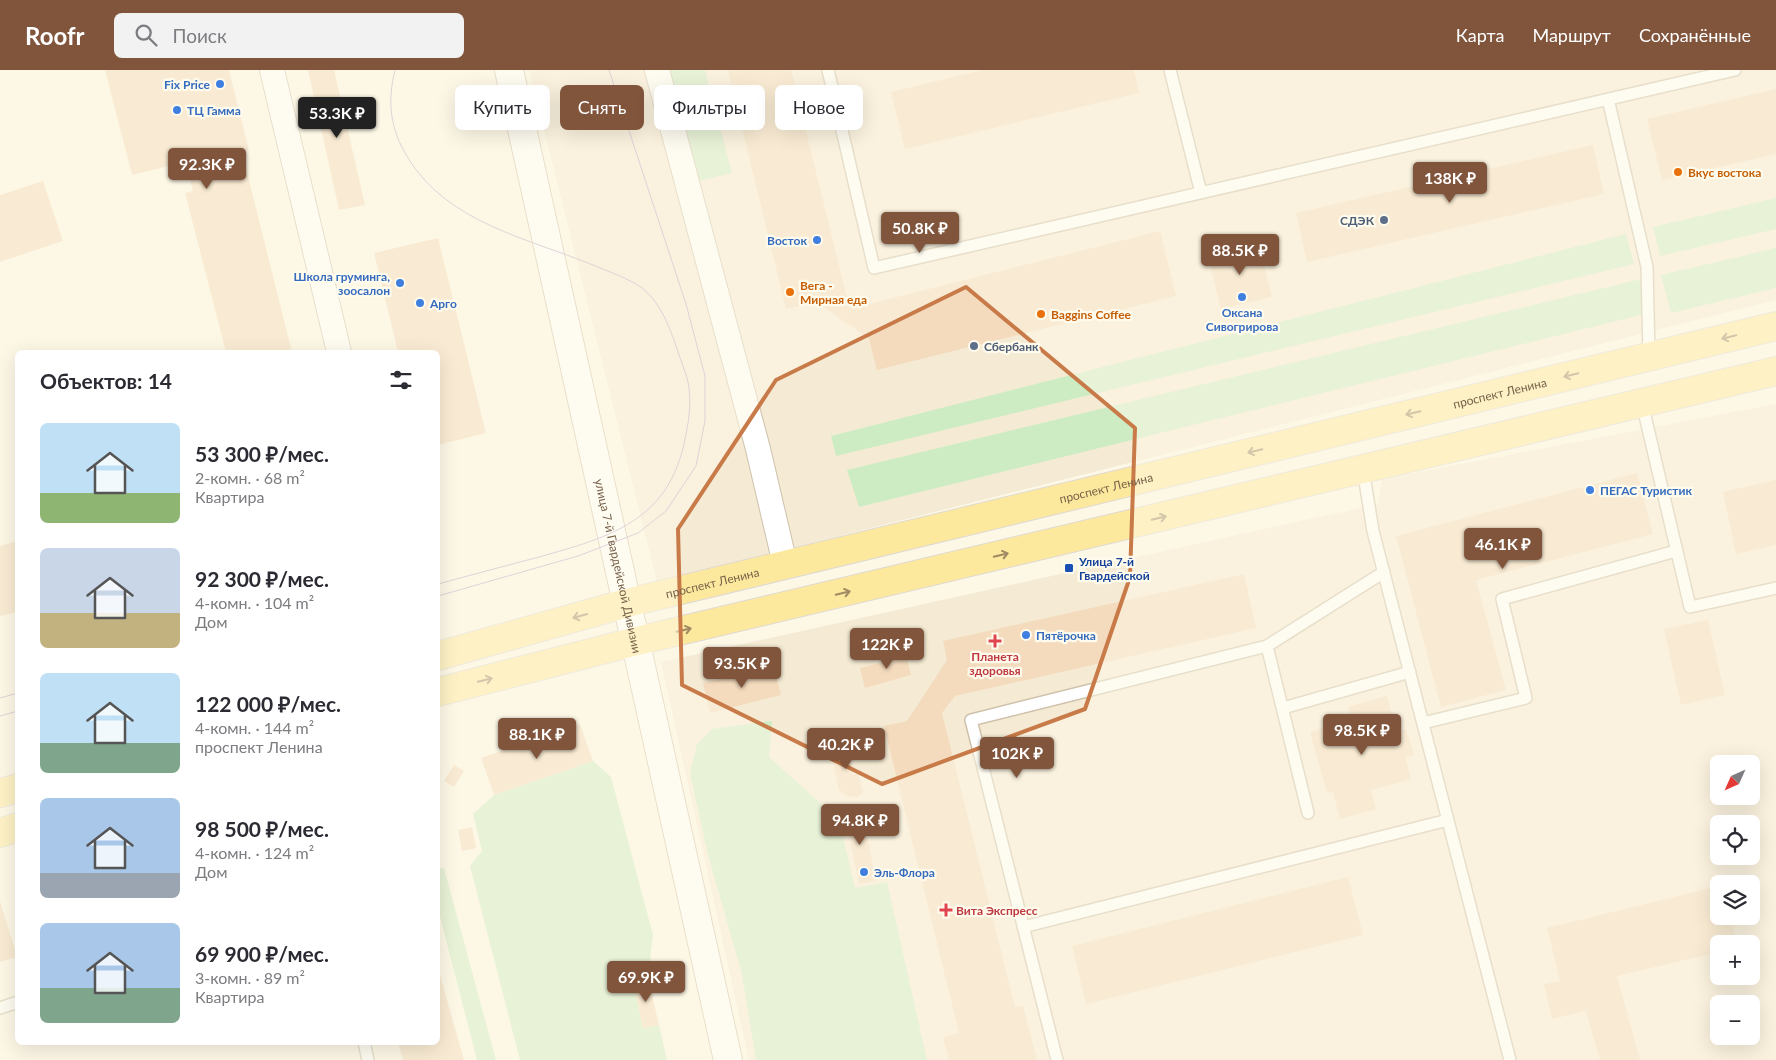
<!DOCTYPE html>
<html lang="ru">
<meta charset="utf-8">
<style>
:root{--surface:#fff;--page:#f2f2f3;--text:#2b2b33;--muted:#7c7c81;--accent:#81543c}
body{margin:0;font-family:Lato,sans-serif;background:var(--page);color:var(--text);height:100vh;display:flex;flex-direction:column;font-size:19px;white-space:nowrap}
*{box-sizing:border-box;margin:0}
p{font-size:16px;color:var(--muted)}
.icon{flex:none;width:28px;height:28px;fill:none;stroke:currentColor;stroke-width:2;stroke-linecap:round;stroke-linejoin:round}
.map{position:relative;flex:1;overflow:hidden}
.side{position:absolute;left:15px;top:280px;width:425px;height:695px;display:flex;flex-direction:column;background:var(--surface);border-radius:8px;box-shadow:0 5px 20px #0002}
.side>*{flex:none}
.guide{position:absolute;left:455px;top:15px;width:475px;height:45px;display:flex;gap:10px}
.needle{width:32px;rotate:225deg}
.controls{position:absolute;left:1710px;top:685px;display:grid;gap:10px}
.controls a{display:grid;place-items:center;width:50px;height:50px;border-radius:8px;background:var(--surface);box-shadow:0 5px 20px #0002;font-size:25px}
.price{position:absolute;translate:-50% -42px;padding:0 11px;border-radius:5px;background:var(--accent);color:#fff;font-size:16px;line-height:32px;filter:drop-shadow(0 1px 2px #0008)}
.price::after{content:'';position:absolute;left:50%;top:30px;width:15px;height:11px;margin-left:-8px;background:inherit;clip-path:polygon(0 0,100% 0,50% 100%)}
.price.on{background:#222;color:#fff}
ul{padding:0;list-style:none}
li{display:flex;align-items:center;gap:15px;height:125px;padding:0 25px}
li span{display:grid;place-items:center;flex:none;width:140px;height:100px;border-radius:8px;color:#555}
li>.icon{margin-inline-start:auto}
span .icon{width:60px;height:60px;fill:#fffc;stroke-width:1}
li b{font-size:21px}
h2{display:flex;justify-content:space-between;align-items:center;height:60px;padding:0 25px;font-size:21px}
.pill{padding:0 18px;border-radius:8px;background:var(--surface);box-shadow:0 5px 20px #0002;font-size:18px;line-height:45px}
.pill.on{background:var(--accent);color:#fff}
header{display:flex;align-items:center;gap:30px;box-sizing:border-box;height:70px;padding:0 25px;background:var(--accent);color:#fff}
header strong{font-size:24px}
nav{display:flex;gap:28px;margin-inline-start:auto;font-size:18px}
.search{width:350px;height:45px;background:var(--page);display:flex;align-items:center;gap:12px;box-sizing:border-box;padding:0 18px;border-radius:8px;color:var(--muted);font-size:19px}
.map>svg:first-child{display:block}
.residential{fill:#f5ebd4;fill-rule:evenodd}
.green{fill:#ceecc4}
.building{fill:#f4dbbd}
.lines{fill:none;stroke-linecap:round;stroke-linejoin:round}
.lane-casing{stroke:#cfc1ac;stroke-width:14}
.street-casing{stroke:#cfc1ac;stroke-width:26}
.secondary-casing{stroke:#d3c2a9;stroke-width:30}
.primary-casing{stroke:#dfd9d4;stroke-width:30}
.lane{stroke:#fff;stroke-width:11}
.street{stroke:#fff;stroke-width:24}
.secondary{stroke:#fff;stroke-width:28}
.primary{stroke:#fde99d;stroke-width:28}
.tram{stroke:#bda4c8;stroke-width:1}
.oneway{stroke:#a08a63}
.marked{fill:none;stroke:#c87b49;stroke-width:4;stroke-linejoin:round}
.shop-dot{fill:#3f7fe0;stroke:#fffbed;stroke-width:2}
.food-dot{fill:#e8710a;stroke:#fffbed;stroke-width:2}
.service-dot{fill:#5c6f8a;stroke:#fffbed;stroke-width:2}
.transit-dot{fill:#1a4fb4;stroke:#fffbed;stroke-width:2}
.health-dot{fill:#e0444e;stroke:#fffbed;stroke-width:2}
.labels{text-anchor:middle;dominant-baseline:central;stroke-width:4.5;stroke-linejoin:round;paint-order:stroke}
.shop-label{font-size:12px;font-weight:bold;fill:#366cbe;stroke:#fffbed;text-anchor:start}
.food-label{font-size:12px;font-weight:bold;fill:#c56008;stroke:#fffbed;text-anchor:start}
.service-label{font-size:12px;font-weight:bold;fill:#4e5e75;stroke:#fffbed;text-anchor:end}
.street-label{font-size:12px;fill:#78624a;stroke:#fffbed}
.transit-label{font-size:12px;font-weight:bold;fill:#164399;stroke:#fffbed;text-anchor:start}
.health-label{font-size:12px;font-weight:bold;fill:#be3a42;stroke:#fffbed}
</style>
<header>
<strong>Roofr</strong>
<div class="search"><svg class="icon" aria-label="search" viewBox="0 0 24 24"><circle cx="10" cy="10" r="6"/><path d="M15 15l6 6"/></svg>Поиск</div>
<nav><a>Карта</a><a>Маршрут</a><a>Сохранённые</a></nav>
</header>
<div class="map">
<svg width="1776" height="990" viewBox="0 0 1776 990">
<rect width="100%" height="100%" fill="#fdf8e6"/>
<path class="residential" d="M529,0H1776V230L657,512Z
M1776,334V990H749L661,592L1378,434L1382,409ZM1719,694H1751V726H1719ZM1719,754H1751V786H1719ZM1719,814H1751V846H1719ZM1719,874H1751V906H1719ZM1719,934H1751V966H1719Z"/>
<path class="green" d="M662,0H705L732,103L691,113Z
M1776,128V159L1660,186L1653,157Z
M1626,164L1634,194L836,386L831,366Z
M1776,178V218L1671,243L1661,205Z
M1641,209L1649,243L859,437L847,400Z
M772,651L769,687L839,750L855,818L887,812L927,990H756L742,904L708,785L690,703L697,674L712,659Z
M593,691L611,707L653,865L648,907L633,911L643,958L659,955L667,990H520L470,796L482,781L473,744L494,725Z
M444,798L496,990H477L438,839V799Z"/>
<path class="building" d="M105,0H229L249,80L242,82L292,282H226L185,123L193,121L185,92L132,105Z
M308,0H334L365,135L339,140Z
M728,0H791L846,224L861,236L1160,161L1176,226L877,300L869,269L817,232L786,239Z
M982,0H1134L1139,23L905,79L891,22Z
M1776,19V84L1662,110L1647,49Z
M1593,75L1604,124L1307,192L1296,143Z
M43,111L63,171L0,192V125Z
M438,168L486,363L438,375V282H398L374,183Z
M1259,174L1272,227L1221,239L1208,186Z
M1637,403L1653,464L1476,510L1506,620L1441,637L1396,466Z
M1776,410V475L1736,484L1723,422Z
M18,471V542L0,546V476Z
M1244,504L1256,558L955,626L942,643L1015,937L1023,935L1037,990H949L943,967L959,963L884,656L907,651L947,590L943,571Z
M1708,550L1725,625L1681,635L1664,559Z
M904,578L911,605L865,618L860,598L891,590L889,583Z
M774,596L781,625L710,643L703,613Z
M1387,626L1397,662L1406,659L1414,685L1405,687L1411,709L1371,720L1376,739L1340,749L1333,722L1327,723L1310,662L1352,650L1348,637Z
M580,654L593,691L494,725L481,688Z
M844,671L852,675L856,690L850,691L853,705L858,703L863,723L857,727L848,726L839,720L830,679Z
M454,695L464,701L454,717L444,711Z
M861,737L876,811L859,814L844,741Z
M472,757L476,778L462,781L458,760Z
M1348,807L1363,865L1086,934L1072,876Z
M1719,816V846H1730L1736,871L1753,867L1760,897L1751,900V874H1719V882L1617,906L1640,990H1600L1586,941L1552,949L1544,914L1560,911L1547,858Z
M0,831L17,887L0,892Z
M438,898L464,990H403L398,972H438Z
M648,907L659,955L643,958L633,911Z"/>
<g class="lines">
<g class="lane-casing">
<path id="lane" d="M828,0L874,198L1735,0
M1170,0L1201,123
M1608,29L1647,197L1649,286
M1642,333L1690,537L1776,518
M1363,399L1373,461L1510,990
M1267,576L1308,743
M1283,638L1410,602
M1423,653L1526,628L1502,529L1676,481
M1023,857L1448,750
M0,938L18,932
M364,972L368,990
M1057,990L971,650L1267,576L1384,502"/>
</g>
<g class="street-casing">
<path id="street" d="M272,0L339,282
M657,0L758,379L785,494"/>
</g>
<g class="secondary-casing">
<g id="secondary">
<path id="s1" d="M509,0L728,990"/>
</g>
</g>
<g class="primary-casing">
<g id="primary">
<path id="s2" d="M438,586L627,533L1776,256"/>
<path d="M438,622L637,571L1776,301"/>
<path d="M0,723L18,718"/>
<path d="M0,763L18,757"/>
</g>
</g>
<use href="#lane" class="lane"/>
<use href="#street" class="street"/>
<use href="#secondary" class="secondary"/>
<use href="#primary" class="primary"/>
<path class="tram" d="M395,0C387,32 390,59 408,88C448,153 527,168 593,195C609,202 628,208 642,218C666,237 674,272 684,299C693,321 690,346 685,369C669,451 610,467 539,487C505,496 471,505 438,514
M438,526L578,486L638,463L666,441L696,396L705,351V306L686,234L609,0
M0,628L18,623
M0,646L18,641"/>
</g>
<defs><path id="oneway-shaft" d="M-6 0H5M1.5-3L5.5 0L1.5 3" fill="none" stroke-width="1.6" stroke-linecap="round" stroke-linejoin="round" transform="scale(1.25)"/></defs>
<g class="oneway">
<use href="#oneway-shaft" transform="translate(1729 267) rotate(166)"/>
<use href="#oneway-shaft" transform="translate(1571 305) rotate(166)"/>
<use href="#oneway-shaft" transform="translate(1413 343) rotate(166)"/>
<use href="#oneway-shaft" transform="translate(1255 381) rotate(166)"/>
<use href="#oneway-shaft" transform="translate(1159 448) rotate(-13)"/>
<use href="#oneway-shaft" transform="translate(1001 485) rotate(-13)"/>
<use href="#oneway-shaft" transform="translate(843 523) rotate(-13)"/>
<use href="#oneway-shaft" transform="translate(580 546) rotate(164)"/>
<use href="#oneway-shaft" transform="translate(684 560) rotate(-13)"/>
<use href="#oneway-shaft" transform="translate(485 610) rotate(-14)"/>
</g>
<path d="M0 0H1776V990H0ZM966,217L1135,358L1130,507L1085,639L882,714L682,615L678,459L776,310Z" fill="#fdf8e6" fill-opacity=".55" fill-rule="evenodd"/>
<path class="marked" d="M966,217L1135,358L1130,507L1085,639L882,714L682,615L678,459L776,310Z"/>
<g class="shop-dot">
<circle cx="220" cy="14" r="5"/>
<circle cx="177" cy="40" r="5"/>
<circle cx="817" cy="170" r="5"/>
<circle cx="400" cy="213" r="5"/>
<circle cx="1242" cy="227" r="5"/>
<circle cx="420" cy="233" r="5"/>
<circle cx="1590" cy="420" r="5"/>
<circle cx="1026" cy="565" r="5"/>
<circle cx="864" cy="802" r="5"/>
</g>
<g class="food-dot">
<circle cx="1678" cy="102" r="5"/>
<circle cx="790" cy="222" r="5"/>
<circle cx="1041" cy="244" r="5"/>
</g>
<g class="service-dot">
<circle cx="1384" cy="150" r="5"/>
<circle cx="974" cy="276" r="5"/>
</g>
<rect class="transit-dot" x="1064" y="493" width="10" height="10" rx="2.5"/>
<g class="health-dot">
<path d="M992.5 563.5h5v5h5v5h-5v5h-5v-5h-5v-5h5z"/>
<path d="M943.5 832.5h5v5h5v5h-5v5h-5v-5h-5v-5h5z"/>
</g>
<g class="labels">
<g class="shop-label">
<text x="210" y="14" text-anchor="end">Fix Price</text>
<text x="187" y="40">ТЦ Гамма</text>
<text x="807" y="170" text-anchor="end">Восток</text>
<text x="390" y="206" text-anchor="end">Школа груминга,<tspan x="390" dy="14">зоосалон</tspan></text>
<text x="430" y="233">Арго</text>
<text x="1242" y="242" text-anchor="middle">Оксана<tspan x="1242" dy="14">Сивогрирова</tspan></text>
<text x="1600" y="420">ПЕГАС Туристик</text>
<text x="1036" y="565">Пятёрочка</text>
<text x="874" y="802">Эль-Флора</text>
</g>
<g class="food-label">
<text x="1688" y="102">Вкус востока</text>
<text x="800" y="215">Вега -<tspan x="800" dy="14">Мирная еда</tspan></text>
<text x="1051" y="244">Baggins Coffee</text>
</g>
<g class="service-label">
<text x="1374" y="150">СДЭК</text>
<text x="984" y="276" text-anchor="start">Сбербанк</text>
</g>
<g class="street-label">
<text stroke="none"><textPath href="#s2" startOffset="1094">проспект Ленина</textPath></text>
<text stroke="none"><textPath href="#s2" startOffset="689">проспект Ленина</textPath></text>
<text stroke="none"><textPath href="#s1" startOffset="508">улица 7-й Гвардейской Дивизии</textPath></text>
<text stroke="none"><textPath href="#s2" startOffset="284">проспект Ленина</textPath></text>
</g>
<g class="transit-label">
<text x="1079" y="491">Улица 7-й<tspan x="1079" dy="14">Гвардейской</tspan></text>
</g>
<g class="health-label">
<text x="995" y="586">Планета<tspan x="995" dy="14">здоровья</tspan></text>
<text x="956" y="840" text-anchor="start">Вита Экспресс</text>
</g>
</g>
</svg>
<div class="controls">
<a><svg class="needle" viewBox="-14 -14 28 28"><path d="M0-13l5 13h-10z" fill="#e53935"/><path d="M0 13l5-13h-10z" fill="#7c7c81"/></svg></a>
<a><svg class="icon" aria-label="locate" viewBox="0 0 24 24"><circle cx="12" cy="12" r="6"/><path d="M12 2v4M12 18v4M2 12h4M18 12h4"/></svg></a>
<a><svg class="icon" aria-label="layers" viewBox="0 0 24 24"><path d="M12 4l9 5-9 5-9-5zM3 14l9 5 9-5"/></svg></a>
<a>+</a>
<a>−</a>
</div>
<b class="price on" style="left:337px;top:69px">53.3K ₽</b>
<b class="price" style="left:207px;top:120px">92.3K ₽</b>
<b class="price" style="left:1450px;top:134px">138K ₽</b>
<b class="price" style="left:920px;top:184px">50.8K ₽</b>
<b class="price" style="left:1240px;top:206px">88.5K ₽</b>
<b class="price" style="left:1503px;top:500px">46.1K ₽</b>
<b class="price" style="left:887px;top:600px">122K ₽</b>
<b class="price" style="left:742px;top:619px">93.5K ₽</b>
<b class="price" style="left:1362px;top:686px">98.5K ₽</b>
<b class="price" style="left:537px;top:690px">88.1K ₽</b>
<b class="price" style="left:846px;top:700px">40.2K ₽</b>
<b class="price" style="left:1017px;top:709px">102K ₽</b>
<b class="price" style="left:860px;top:776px">94.8K ₽</b>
<b class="price" style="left:646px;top:933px">69.9K ₽</b>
<div class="guide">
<a class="pill">Купить</a>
<a class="pill on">Снять</a>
<a class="pill">Фильтры</a>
<a class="pill">Новое</a>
</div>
<section class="side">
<h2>Объектов: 14<svg class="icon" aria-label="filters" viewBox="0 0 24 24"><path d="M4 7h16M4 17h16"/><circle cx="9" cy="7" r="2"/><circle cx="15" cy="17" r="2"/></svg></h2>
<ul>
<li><span style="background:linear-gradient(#bfe0f5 70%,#8fb573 0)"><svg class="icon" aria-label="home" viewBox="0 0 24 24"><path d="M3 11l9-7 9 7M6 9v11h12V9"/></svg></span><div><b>53 300 ₽/мес.</b><p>2-комн. · 68 m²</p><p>Квартира</p></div></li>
<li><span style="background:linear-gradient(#c9d6e8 65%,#c2b280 0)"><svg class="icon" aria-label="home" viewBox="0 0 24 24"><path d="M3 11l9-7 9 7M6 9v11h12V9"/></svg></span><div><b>92 300 ₽/мес.</b><p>4-комн. · 104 m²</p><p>Дом</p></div></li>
<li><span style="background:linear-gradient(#bfe0f5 70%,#7fa58c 0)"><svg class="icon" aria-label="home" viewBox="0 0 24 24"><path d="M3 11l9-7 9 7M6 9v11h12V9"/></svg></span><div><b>122 000 ₽/мес.</b><p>4-комн. · 144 m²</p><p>проспект Ленина</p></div></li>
<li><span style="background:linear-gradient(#a9c7e8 75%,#9aa5b1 0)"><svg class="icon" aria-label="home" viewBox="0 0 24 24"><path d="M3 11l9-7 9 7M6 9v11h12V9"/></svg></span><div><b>98 500 ₽/мес.</b><p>4-комн. · 124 m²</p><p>Дом</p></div></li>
<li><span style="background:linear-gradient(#a9c7e8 65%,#7fa58c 0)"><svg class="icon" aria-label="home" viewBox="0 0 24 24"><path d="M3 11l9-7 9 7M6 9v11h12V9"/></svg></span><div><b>69 900 ₽/мес.</b><p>3-комн. · 89 m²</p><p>Квартира</p></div></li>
</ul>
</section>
</div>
